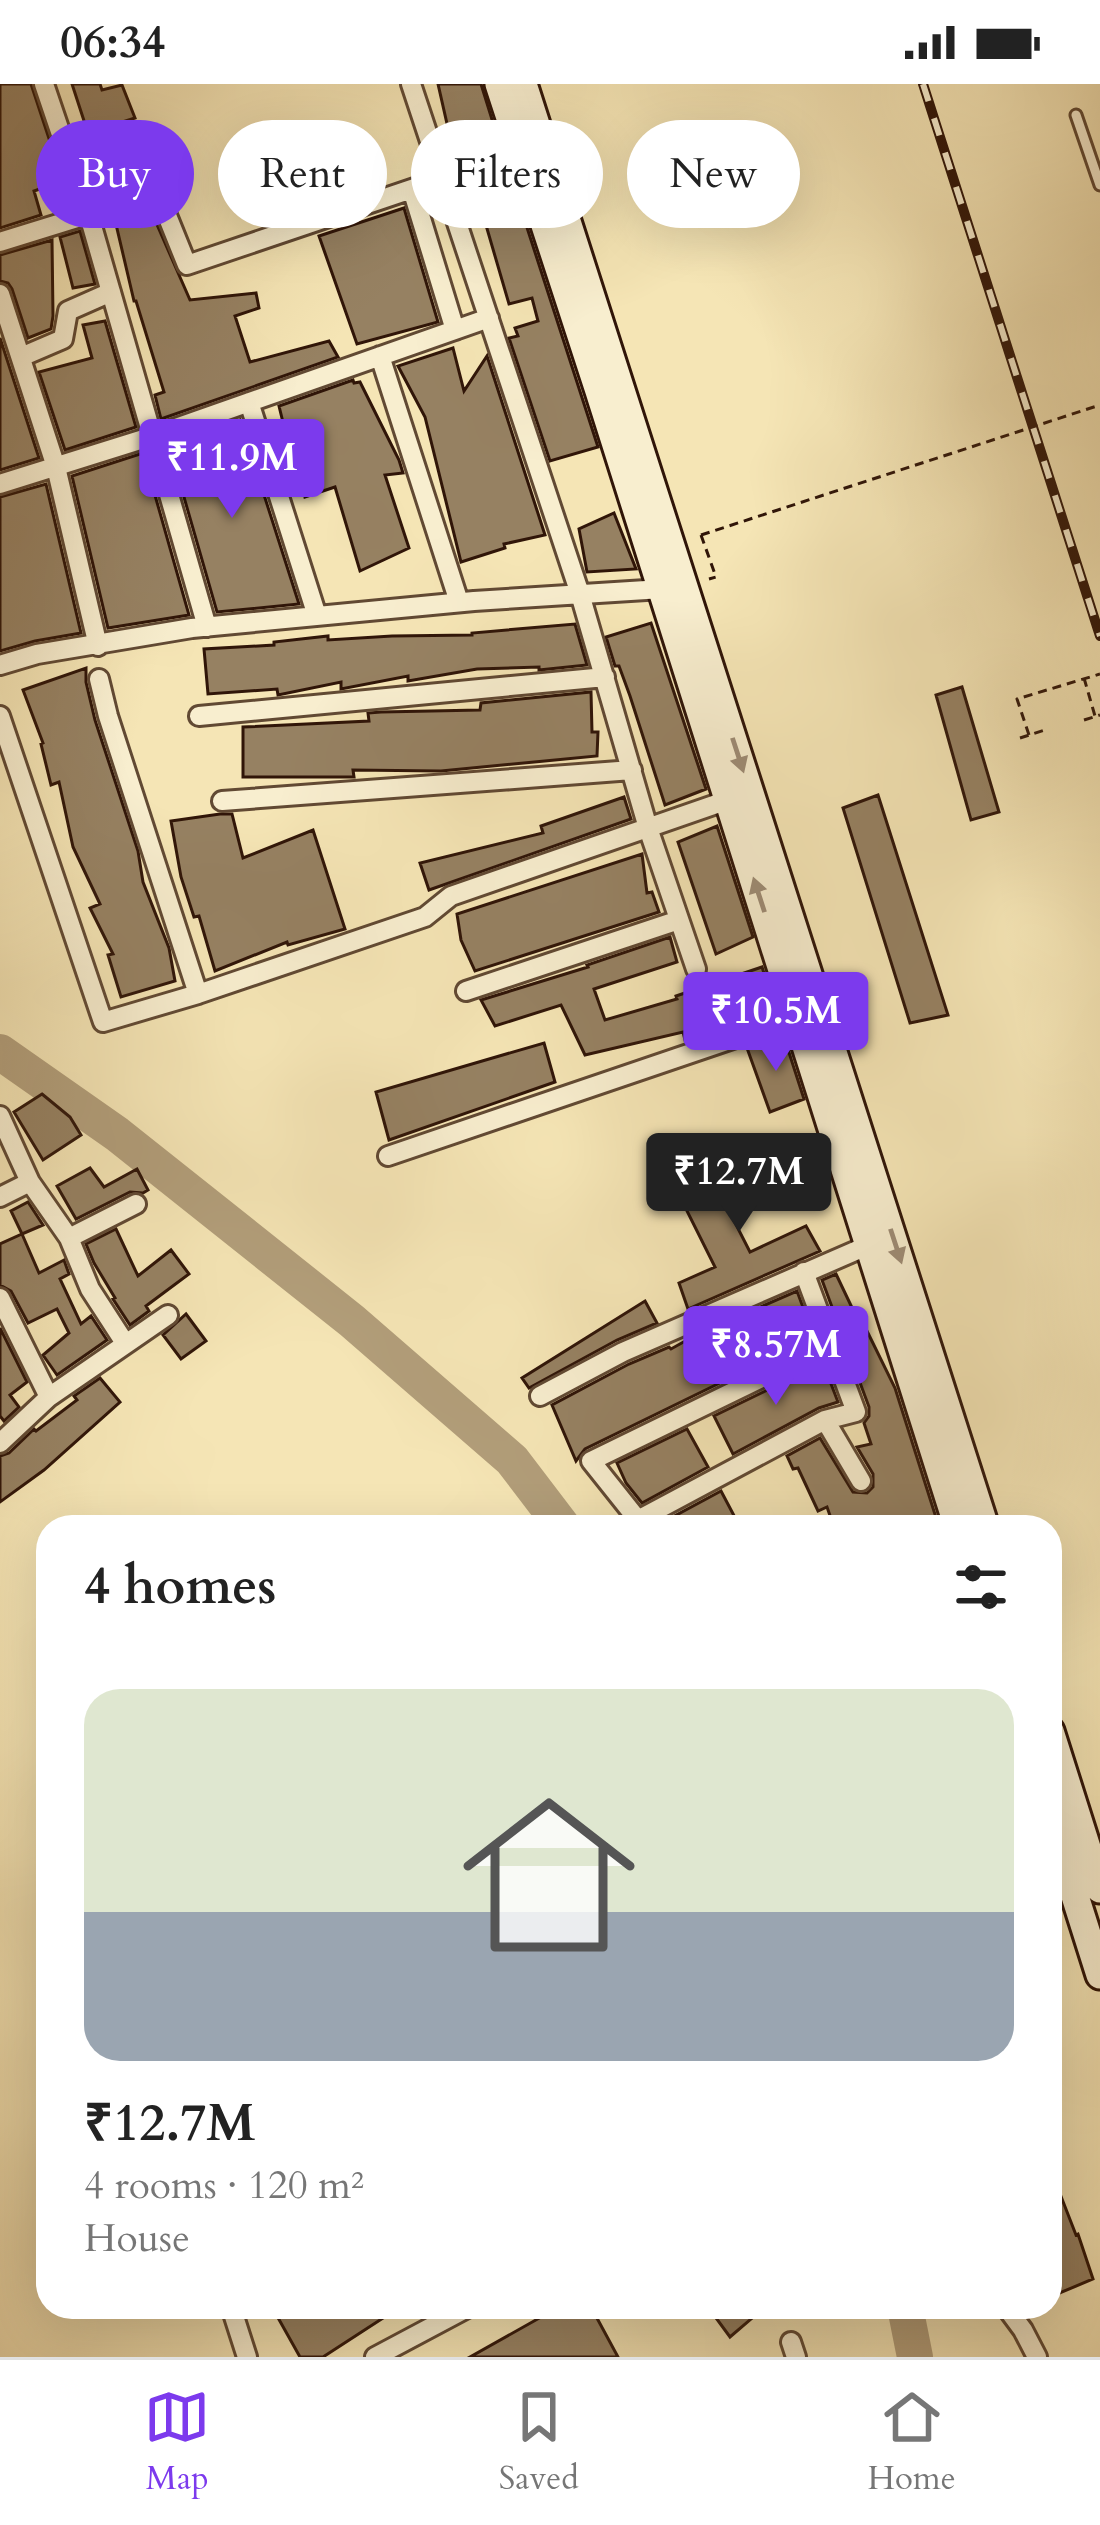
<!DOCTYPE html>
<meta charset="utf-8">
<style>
:root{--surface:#fff;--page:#f6f6f6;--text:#222;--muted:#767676;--line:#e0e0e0;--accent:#7c3aed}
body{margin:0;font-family:Cardo,serif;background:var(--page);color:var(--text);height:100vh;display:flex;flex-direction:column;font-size:45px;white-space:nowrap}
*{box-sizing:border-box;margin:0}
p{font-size:39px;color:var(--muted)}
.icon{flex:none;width:66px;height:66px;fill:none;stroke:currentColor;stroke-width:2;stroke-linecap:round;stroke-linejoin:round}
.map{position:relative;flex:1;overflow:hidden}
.details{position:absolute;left:36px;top:1431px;width:1026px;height:804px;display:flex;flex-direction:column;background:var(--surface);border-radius:36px;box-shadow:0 12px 48px #0002}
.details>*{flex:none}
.hud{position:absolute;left:36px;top:36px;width:1029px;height:108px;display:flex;gap:24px}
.price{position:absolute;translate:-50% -102px;padding:0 27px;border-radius:12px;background:var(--accent);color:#fff;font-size:39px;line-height:78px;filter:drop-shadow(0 3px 6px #0008)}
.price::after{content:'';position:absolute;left:50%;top:72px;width:36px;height:27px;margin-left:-18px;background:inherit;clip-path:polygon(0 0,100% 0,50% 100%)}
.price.selected{background:#222;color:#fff}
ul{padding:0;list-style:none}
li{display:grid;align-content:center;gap:24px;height:636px;padding:0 48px}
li+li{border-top:3px solid var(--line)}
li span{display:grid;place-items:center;height:372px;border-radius:36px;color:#555}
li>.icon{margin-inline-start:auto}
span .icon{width:216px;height:216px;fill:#fffc;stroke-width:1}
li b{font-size:51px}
h2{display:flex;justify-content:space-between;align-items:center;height:144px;padding:0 48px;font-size:51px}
.chip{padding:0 42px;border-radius:54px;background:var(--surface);box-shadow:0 12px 48px #0002;font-size:42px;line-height:108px}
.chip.selected{background:var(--accent);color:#fff}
.status{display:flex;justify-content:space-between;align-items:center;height:84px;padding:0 60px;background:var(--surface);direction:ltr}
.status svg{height:33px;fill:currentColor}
.menu{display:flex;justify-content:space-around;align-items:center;height:168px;border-top:3px solid var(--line);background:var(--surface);font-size:33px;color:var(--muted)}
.menu a{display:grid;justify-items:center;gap:6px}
.menu .selected{color:var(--accent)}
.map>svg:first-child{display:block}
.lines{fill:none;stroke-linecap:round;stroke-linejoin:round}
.river{stroke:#b29e7a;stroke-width:36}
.building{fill:#968162;stroke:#301508;stroke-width:3}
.lane-casing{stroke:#614933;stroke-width:15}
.street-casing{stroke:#614933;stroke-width:24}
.secondary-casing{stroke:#301508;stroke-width:33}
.path{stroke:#301508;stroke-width:3;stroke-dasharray:9 6;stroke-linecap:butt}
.lane{stroke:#f8eecf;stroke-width:9}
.street{stroke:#f8eecf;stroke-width:18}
.secondary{stroke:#f8eecf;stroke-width:27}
.rail-casing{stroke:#301508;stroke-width:10}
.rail{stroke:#f8eecf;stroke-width:6;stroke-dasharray:18;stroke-linecap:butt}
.path-bridge{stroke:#301508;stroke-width:3;stroke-dasharray:9 6;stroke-linecap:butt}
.oneway{fill:#9e8c75}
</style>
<div class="status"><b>06:34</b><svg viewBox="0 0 49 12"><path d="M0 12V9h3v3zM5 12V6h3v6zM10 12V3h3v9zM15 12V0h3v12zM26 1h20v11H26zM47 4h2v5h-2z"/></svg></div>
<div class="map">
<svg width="1100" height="2273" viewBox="0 0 1100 2273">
<rect width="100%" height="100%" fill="#f5e5b5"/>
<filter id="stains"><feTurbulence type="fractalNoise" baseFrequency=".00167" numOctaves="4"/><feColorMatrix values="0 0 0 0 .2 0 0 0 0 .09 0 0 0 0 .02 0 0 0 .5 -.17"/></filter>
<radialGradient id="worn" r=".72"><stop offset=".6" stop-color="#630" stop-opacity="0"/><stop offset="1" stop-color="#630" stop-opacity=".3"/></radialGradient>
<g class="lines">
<path class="river" d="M0,968L117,1050L352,1237L512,1376L563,1443
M905,2223L915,2273"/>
</g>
<path class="building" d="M0,0H31L63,97L34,107L41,131L0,144Z
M72,0H100L102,6L122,1L135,34L88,49Z
M438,0H481L499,58L455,75Z
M510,91L598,363L550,377L509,254L518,252L515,244L538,237L532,214L509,220L474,100Z
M404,124L438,238L357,260L319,152Z
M151,127L190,216L256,209L259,224L235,232L250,278L329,257L338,273L161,335L155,311L164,308L136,217H134L115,136Z
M80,147L95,200L73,204L60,153Z
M52,156L53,232L51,245L28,254L12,205L8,199L0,197V171Z
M105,237L136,343L65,366L39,288L92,274L83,241Z
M0,254L39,374L0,386Z
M453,264L464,307L487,272L545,451L504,460L505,464L461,478L425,333L398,282Z
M353,296L354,299L360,298L399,376L403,389L385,391L409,464L360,487L335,403L305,413L295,357L288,359L279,322Z
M240,336L299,520L217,528L169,361Z
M143,369L189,531L108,544L72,392Z
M46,400L81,549L35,557L0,567V413Z
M614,429L636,485L587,488L579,445Z
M651,539L706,705L665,721L630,612L619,582H615L606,553Z
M575,540L587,581L539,586V583L477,585L408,597V592L341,605V598L278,611L277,605L208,610L204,565L274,561V558L328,552V556L392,552L472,551V549Z
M86,584V598L95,636L138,767L143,798L169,864L175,897L121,913L108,871L113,870L90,824L100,820L73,763L59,698L51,701L41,660L43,659L23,606Z
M962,603L999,728L971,736L936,611Z
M591,608L592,648H598L597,672L441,687L353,686L354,693H243V643L369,637L368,629L381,628L480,626L481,619Z
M878,711L948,931L910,939L843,724Z
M624,713L631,735L429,806L420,779L543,749L541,742Z
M220,730H232L243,774L313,746L345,845L288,861L287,858L215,887L199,832L194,833L181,793L171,737Z
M717,742L753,853L716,870L678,758Z
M642,770L647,809L652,808L659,828L475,887L461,856L457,830Z
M670,853L677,878L594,905L605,936L677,915L676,912L762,883L775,923L685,956L683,948L585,971L561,921L495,942L481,916L588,883L587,881Z
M784,953L804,1015L770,1028L747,964Z
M544,959L555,998L389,1056L376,1008Z
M42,1010L70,1033L81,1051L43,1076L14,1028Z
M768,1069L785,1097L728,1125L750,1168L806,1142L820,1167L688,1225L679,1199L715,1183L683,1119L728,1096L725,1090Z
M90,1084L104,1103L137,1085L148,1106L143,1109L130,1108L76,1135L57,1102Z
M28,1118L43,1141L22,1150L11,1127Z
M116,1145L138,1192L171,1166L189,1190L146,1222L149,1227L130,1241L113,1215L115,1214L94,1179L86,1160Z
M22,1150L39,1189L64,1176L69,1190L60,1195L81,1240L91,1232L107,1256L57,1291L43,1271L69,1249L57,1225L28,1239L11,1207L0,1201V1160Z
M836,1190L864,1249L867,1247L895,1304L939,1443H834L827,1423L818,1427L798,1384L793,1385L787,1372L820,1354L853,1408L867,1409L873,1403V1390L857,1363L871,1360L864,1339L869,1332V1323L822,1196Z
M797,1207L814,1253L585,1365L576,1377L552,1321L629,1280L669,1263L671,1265L696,1251Z
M645,1217L657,1239L617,1256L529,1304L522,1294Z
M186,1230L206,1257L181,1275L163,1251Z
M0,1244L27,1298L10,1311L19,1323L4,1337L0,1332Z
M823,1279L838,1318L819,1324L733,1370L714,1332Z
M100,1294L120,1318L44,1386L0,1418V1372L9,1369L34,1345L36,1347L77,1316L74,1312Z
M687,1345L708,1383L642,1419L626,1399L617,1379Z
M721,1407L740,1443H656V1442Z
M1050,2084L1076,2151L1078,2150L1093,2195L1050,2213Z
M272,2223H400L323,2273H300Z
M559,2223H591L618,2273H470Z
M708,2223H765L730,2253Z"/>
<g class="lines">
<g class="lane-casing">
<path id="lane" d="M1076,31L1100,101"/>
</g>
<g class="street-casing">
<path id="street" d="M44,0L92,142L207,543
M411,0L580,510L648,744L696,885
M412,105L455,246
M0,158L158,109L187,181L521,68
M0,210L56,383L98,562
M380,272L459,518
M21,273L63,255L68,227L111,208
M249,318L317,532
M0,400L153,352L489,234
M0,581L37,570L192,544L474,517L662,505
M99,595L108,632L198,910
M0,632L103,938L198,910L425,833L451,812L728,716
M199,632L605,593
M222,717L632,686
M466,907L679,836
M0,1032L30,1098L69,1154L90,1205L125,1259
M388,1072L797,933
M0,1113L30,1098
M69,1154L136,1120
M0,1214L49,1313
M540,1312L623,1268L869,1161
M825,1336L861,1397
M0,1359L49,1313L168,1231
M638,1436L591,1377L831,1260
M643,1443L638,1436L825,1336L856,1328L804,1188
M231,2223L247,2273
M1006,2223L1023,2246L1037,2273
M791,2258L796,2273
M375,2273L469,2223"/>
</g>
<g class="secondary-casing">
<path id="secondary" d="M499,0L599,307L958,1443
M523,0L985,1443
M1050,1647L1100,1805
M1050,1733L1100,1891"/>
</g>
<path class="path" d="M701,451L716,493L709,495
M1084,594L1095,632
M1084,636L1100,631
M1029,651L1017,615L1100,590
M1020,654L1045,646"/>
<use href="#lane" class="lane"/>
<use href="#street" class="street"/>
<use href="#secondary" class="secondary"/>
<g class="rail-casing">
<path id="rail" d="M923,0L1100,552"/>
</g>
<use href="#rail" class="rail"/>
<path class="path-bridge" d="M701,451L1100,321"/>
</g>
<defs><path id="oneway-solid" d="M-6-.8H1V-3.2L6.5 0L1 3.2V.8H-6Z" transform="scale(3)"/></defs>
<g class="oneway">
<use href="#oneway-solid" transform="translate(738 671) rotate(72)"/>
<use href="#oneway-solid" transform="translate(759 811) rotate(-108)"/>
<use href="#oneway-solid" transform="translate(896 1162) rotate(72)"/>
</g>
<rect width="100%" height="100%" filter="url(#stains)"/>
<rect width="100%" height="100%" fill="url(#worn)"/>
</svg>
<b class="price" style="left:232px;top:437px">₹11.9M</b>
<b class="price" style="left:776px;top:990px">₹10.5M</b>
<b class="price selected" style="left:739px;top:1151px">₹12.7M</b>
<b class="price" style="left:776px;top:1324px">₹8.57M</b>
<div class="hud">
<a class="chip selected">Buy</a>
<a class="chip">Rent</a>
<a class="chip">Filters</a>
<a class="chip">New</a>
</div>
<section class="details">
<h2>4 homes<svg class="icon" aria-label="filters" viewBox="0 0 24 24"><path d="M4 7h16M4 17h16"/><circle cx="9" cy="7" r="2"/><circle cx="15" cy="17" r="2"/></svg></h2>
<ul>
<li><span style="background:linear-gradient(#dfe7d0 60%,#9aa5b1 0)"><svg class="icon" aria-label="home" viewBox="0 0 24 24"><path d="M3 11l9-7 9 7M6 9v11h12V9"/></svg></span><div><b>₹12.7M</b><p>4 rooms · 120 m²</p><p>House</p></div></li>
</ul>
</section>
</div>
<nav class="menu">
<a class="selected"><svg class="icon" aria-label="map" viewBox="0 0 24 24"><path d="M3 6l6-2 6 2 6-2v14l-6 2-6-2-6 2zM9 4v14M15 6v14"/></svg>Map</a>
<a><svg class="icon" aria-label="saved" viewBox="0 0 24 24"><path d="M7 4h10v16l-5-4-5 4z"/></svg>Saved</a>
<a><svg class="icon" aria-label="home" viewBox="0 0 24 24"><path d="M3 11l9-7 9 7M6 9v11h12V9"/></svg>Home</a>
</nav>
